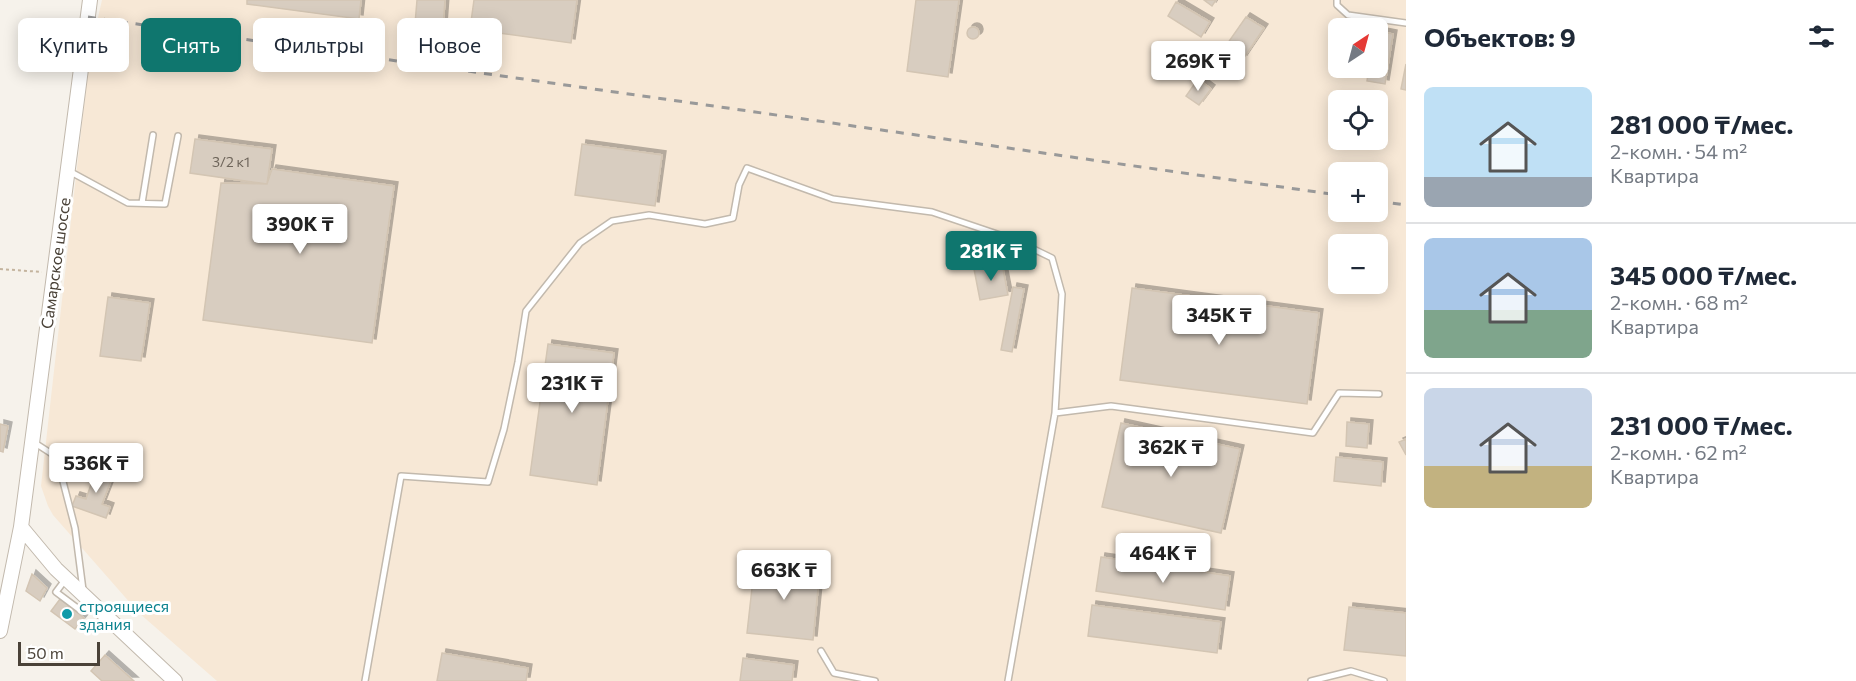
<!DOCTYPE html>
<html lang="ru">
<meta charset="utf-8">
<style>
:root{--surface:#fff;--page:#f6f6f7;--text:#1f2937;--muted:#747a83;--line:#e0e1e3;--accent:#0f766e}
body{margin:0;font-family:Commissioner,sans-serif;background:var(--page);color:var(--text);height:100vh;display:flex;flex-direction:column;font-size:22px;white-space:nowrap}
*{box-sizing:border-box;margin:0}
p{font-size:20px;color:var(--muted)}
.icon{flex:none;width:33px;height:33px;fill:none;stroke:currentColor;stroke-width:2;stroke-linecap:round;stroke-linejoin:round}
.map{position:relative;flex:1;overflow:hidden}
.details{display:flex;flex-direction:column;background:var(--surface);width:450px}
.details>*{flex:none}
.hud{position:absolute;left:18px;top:18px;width:570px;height:54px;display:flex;gap:12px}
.needle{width:39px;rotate:36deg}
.buttons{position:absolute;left:1328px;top:18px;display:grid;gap:12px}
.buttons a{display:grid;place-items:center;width:60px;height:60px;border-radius:9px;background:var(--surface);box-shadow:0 3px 15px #0003;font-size:30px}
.scale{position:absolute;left:18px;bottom:15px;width:82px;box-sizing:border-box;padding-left:6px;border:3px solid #4a4238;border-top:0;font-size:16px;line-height:21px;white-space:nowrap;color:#4a4238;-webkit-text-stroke:4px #fff;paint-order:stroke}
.price{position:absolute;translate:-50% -51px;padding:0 14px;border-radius:6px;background:#fff;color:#222;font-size:20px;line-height:39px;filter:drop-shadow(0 2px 3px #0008)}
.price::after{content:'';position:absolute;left:50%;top:36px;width:18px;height:14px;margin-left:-9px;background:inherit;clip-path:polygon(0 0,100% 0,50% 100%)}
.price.selected{background:var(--accent);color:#fff}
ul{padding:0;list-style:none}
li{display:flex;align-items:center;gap:18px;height:150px;padding:0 18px}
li+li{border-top:2px solid var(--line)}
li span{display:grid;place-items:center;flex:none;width:168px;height:120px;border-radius:9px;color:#555}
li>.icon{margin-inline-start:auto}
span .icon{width:72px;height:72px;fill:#fffc;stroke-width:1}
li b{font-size:26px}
h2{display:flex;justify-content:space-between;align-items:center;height:72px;padding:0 18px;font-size:26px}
.chip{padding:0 21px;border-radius:9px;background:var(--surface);box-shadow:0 3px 15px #0003;font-size:21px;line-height:54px}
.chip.selected{background:var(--accent);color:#fff}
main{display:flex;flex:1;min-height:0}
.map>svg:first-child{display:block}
.commercial{fill:#f7e8d6;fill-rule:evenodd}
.building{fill:#d8cdc0;stroke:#d3c5b3;stroke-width:1.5;filter:url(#shadow)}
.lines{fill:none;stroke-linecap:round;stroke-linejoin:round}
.service-casing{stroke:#c2b9ad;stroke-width:8}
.tertiary-casing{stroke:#c2b9ad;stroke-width:16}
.path{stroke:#c4b49e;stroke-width:2;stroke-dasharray:3 3;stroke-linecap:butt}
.service{stroke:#fff;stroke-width:5}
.tertiary{stroke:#fff;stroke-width:14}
.rail{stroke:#999;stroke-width:3;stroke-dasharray:8 8;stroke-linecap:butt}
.culture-dot{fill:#0f9aa8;stroke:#fff;stroke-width:2}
.labels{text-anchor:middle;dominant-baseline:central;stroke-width:6;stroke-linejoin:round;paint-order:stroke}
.number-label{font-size:14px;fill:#6e655a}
.street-label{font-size:16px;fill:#4a4238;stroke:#fff}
.culture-label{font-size:16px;fill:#0d838f;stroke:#fff;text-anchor:start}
</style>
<main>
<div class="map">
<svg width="1406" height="681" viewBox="0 0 1406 681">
<defs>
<filter id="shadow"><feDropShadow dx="4" dy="-4" stdDeviation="0" flood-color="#0004"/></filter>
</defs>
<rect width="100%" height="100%" fill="#f6f2eb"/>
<path class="commercial" d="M102,0H1406V681H217L139,613L53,515L48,506L41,486L90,52ZM1338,28H1377V68H1338ZM1338,100H1377V140H1338ZM1338,172H1377V212H1338ZM1338,244H1377V284H1338Z"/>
<path class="building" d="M247,0H361L359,19L247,4Z
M417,0H445L443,27L415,24Z
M474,0H577L571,43L470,29Z
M916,0H959L948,77L907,71Z
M1204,0H1216L1212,6Z
M1176,2L1210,22L1201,37L1168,16Z
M1246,17L1264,28L1243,59L1225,47Z
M967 33a6 6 0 1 1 12 0a6 6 0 1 1-12 0Z
M1377,31L1393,34L1385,84L1367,81L1369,68H1377Z
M1406,64V90L1401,89Z
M1198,79L1211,89L1199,105L1186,96Z
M195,139L272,149L267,184L190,173Z
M582,144L662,155L655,206L575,195Z
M272,169L394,186L372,343L203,320L221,183L267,184Z
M1002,264L1008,295L980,300L974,269Z
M1013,287L1024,289L1012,352L1001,350Z
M1132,288L1319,313L1307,404L1120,380Z
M108,297L150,303L141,361L100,356Z
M548,344L614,353L597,485L530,475Z
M1347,422L1369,424L1367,448L1346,446Z
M1121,423L1240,449L1221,533L1102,507Z
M0,424L8,426L3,452L0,451Z
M1406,439V455L1399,442Z
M1336,457L1383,462L1381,486L1334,481Z
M97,467L114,473L102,504L110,507L106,518L72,506L76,496L86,499Z
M1101,557L1230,576L1225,610L1096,591Z
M755,561L820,568L813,640L747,633Z
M32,574L47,588L40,601L26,591Z
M60,599L84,618L75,629L51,611Z
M1092,605L1221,622L1217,653L1088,636Z
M1349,607L1406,613V656L1344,650Z
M442,653L528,668L526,681H437Z
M105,655L134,681H102L91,671Z
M743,658L794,665L792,681H740Z"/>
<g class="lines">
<g class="service-casing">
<path id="service" d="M1337,0V5L1348,15L1406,23
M69,171L128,203L165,204L178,136
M142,203L153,135
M35,443L52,454L59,466L75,528L83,590
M65,580L56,592L80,610
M821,651L834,673L875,681
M365,681L401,476L488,482L504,429L518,362L526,311L580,243L612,221L649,215L705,224L733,218L739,185L747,168L833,199L932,212L1015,240L1052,258L1062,294L1055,413
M1008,681L1055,413L1111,406L1313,433L1339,393L1379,394
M1311,681L1351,671L1384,681"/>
</g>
<g class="tertiary-casing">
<path id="tertiary" d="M21,527L56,569L175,681
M0,631L21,527L90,0"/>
</g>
<path class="path" d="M0,269L42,272"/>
<use href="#service" class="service"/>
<use href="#tertiary" class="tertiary"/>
<path class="rail" d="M88,17L1338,195
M1377,201L1406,205"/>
</g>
<circle class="culture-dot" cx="67" cy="614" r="6"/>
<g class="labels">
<g class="number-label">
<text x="231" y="161">3/2 к1</text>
</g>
<g class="street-label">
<text transform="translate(55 263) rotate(-82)">Самарское шоссе</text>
</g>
<g class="culture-label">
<text x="79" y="605">строящиеся<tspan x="79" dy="18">здания</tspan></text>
</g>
</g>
</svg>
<div class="buttons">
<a><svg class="needle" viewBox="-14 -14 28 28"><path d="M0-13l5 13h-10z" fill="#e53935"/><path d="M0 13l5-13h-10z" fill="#747a83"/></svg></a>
<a><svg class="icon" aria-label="locate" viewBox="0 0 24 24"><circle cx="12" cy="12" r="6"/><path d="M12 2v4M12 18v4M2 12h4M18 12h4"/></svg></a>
<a>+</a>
<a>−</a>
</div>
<div class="scale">50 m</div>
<b class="price" style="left:1198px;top:92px">269K ₸</b>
<b class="price" style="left:300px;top:255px">390K ₸</b>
<b class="price selected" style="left:991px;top:282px">281K ₸</b>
<b class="price" style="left:1219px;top:346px">345K ₸</b>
<b class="price" style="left:572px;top:414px">231K ₸</b>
<b class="price" style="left:1171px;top:478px">362K ₸</b>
<b class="price" style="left:96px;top:494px">536K ₸</b>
<b class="price" style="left:1163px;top:584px">464K ₸</b>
<b class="price" style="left:784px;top:601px">663K ₸</b>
<div class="hud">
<a class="chip">Купить</a>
<a class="chip selected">Снять</a>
<a class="chip">Фильтры</a>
<a class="chip">Новое</a>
</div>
</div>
<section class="details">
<h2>Объектов: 9<svg class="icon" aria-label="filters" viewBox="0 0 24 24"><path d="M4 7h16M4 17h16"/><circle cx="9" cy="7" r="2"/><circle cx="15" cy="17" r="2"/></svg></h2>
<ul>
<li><span style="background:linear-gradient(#bfe0f5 75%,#9aa5b1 0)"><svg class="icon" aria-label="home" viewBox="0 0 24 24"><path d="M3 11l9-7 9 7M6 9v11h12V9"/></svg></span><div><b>281 000 ₸/мес.</b><p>2-комн. · 54 m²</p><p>Квартира</p></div></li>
<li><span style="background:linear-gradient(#a9c7e8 60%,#7fa58c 0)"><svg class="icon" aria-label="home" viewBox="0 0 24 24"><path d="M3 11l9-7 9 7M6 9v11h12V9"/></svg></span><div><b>345 000 ₸/мес.</b><p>2-комн. · 68 m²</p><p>Квартира</p></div></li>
<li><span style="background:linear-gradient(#c9d6e8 65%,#c2b280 0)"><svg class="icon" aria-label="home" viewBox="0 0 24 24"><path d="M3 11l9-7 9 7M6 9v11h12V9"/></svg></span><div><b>231 000 ₸/мес.</b><p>2-комн. · 62 m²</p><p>Квартира</p></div></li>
</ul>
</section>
</main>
